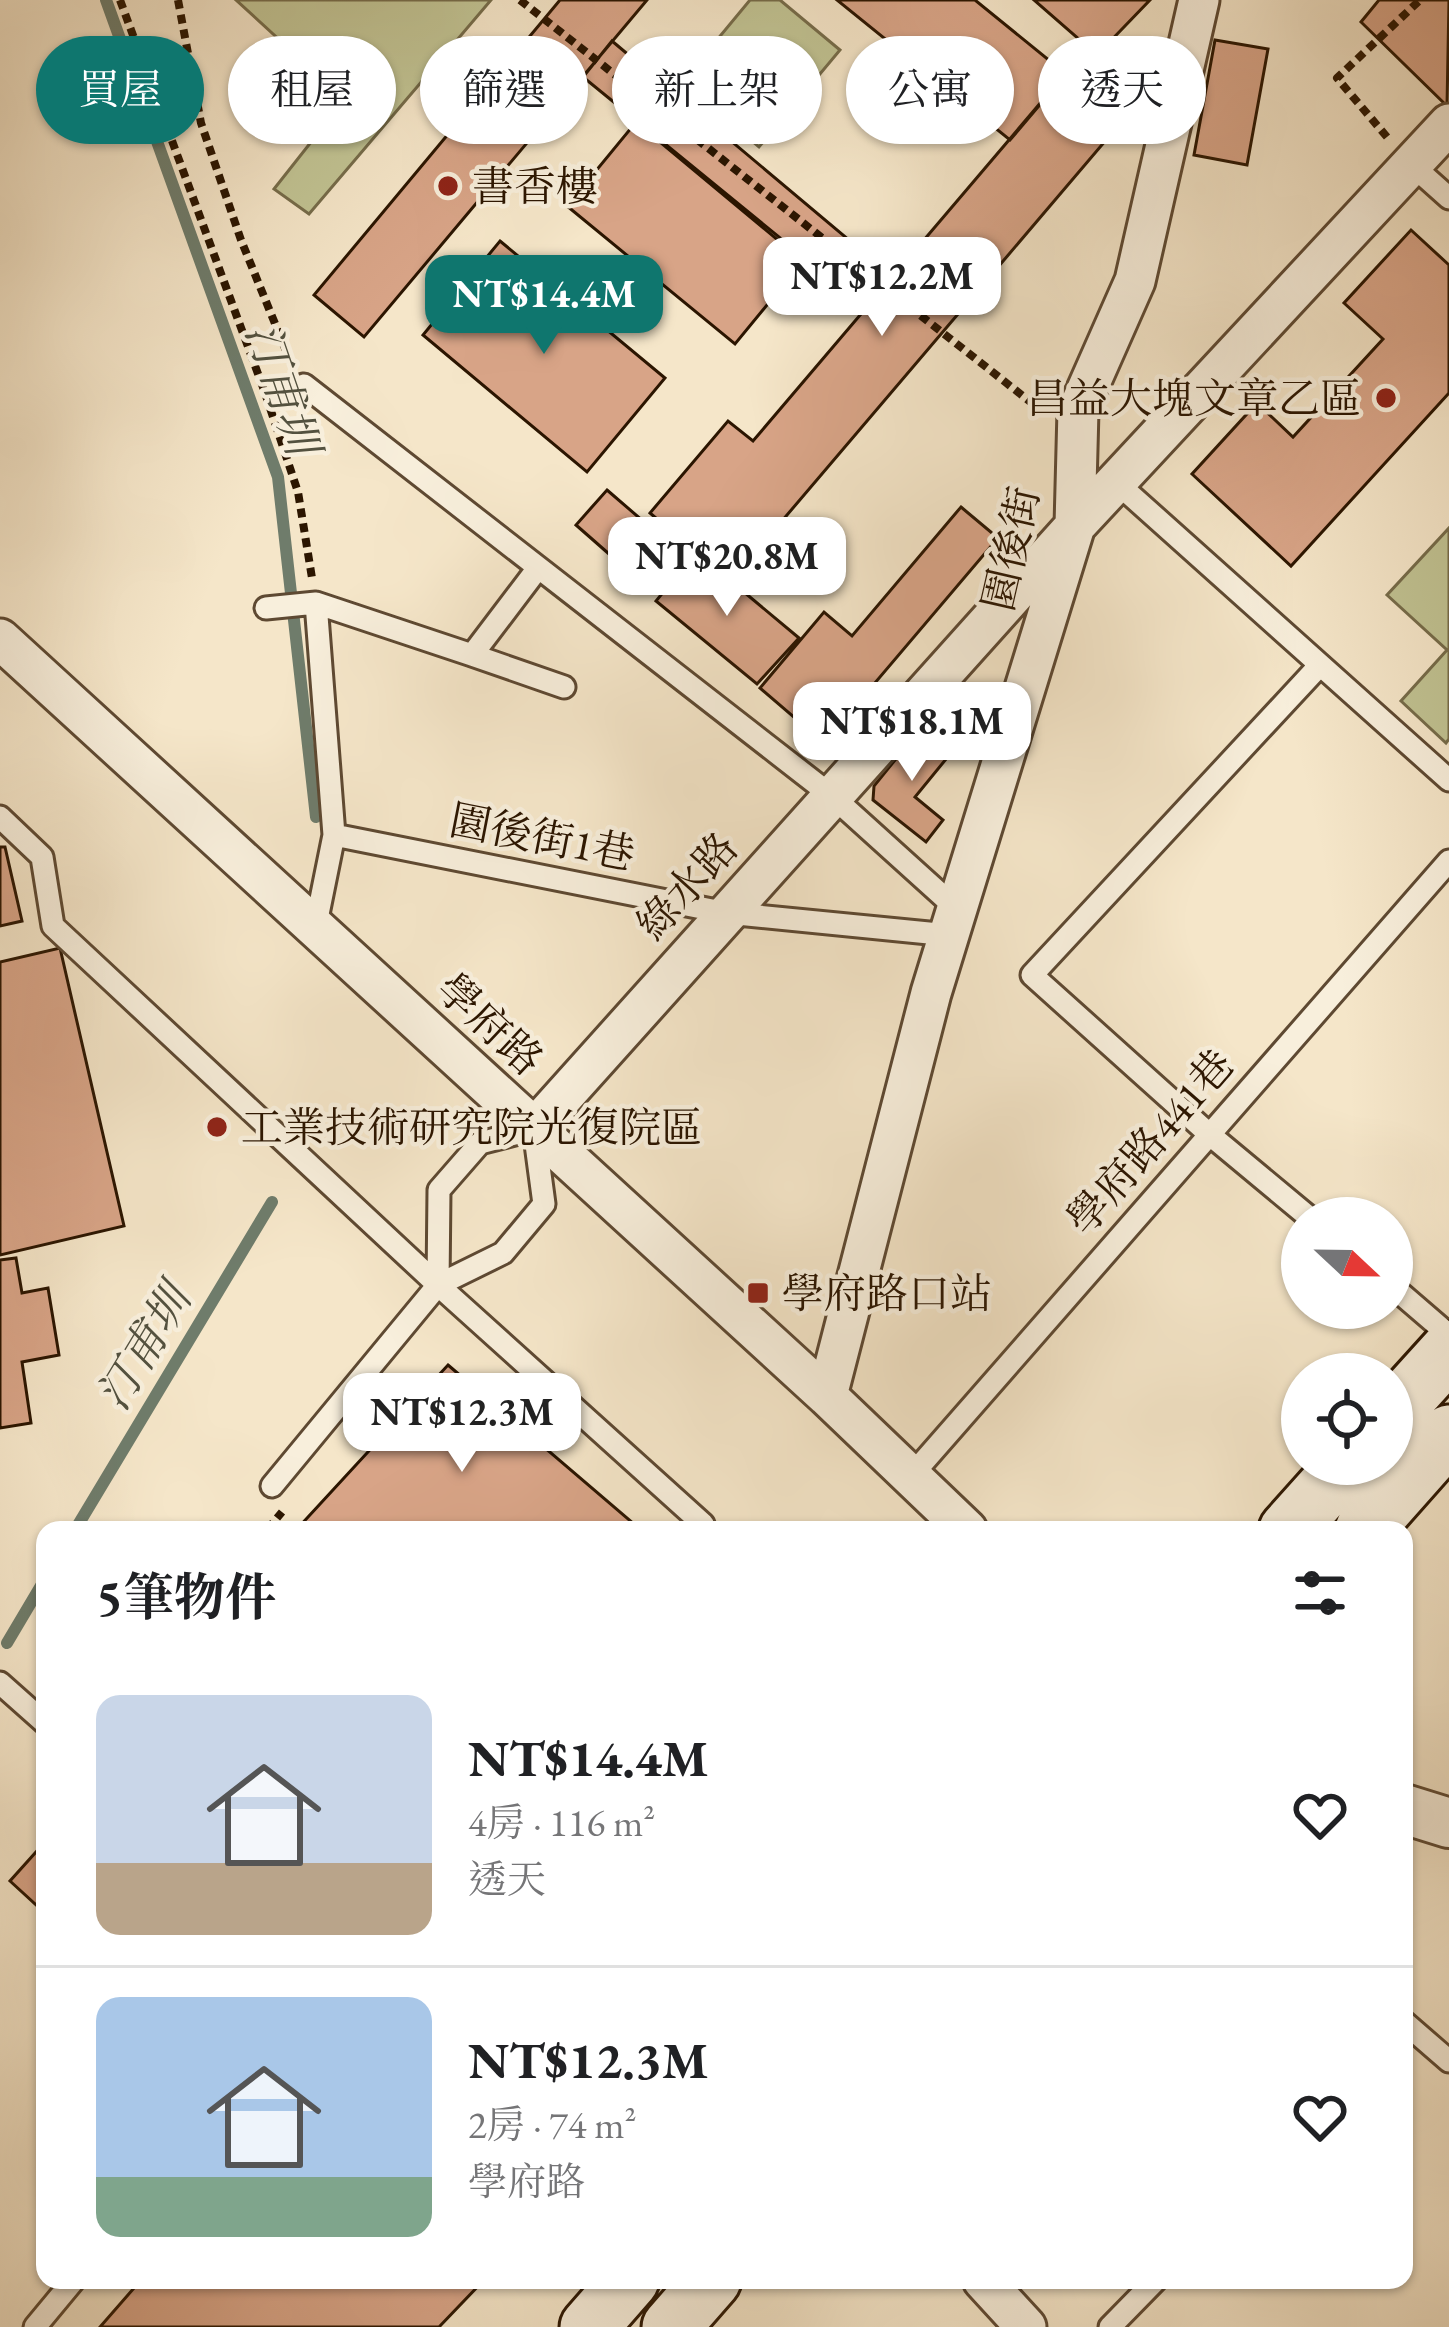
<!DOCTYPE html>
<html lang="zh-TW">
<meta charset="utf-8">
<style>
:root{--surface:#fff;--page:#f2f2f2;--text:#202124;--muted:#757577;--line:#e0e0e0;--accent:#0f766e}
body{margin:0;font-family:"EB Garamond","Noto Serif TC",serif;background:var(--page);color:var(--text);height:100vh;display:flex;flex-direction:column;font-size:45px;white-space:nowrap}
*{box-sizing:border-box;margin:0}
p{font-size:39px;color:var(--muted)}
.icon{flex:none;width:66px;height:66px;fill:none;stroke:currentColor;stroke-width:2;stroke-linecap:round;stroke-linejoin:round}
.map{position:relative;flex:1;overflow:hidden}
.drawer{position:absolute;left:36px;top:1521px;width:1377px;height:768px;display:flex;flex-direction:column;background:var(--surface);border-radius:24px;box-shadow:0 3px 9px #0004}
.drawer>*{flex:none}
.top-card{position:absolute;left:36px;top:36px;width:1377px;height:108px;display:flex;gap:24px}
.needle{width:78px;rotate:112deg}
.fabs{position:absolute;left:1281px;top:1197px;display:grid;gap:24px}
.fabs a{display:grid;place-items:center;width:132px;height:132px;border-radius:50%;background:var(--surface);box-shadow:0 3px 9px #0004;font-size:60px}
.price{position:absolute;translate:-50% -102px;padding:0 27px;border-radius:24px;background:#fff;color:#222;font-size:39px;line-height:78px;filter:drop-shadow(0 3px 6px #0008)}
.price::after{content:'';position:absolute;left:50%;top:72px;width:36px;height:27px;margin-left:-18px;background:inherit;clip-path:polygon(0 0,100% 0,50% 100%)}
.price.selected{background:var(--accent);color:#fff}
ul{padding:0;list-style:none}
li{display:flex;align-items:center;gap:36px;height:300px;padding:0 60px}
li+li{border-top:3px solid var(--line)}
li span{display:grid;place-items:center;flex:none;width:336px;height:240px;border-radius:24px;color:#555}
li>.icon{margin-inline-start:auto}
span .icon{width:144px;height:144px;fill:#fffc;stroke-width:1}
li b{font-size:51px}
h2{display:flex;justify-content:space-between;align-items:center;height:144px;padding:0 60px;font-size:51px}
.pill{padding:0 42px;border-radius:54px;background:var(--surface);box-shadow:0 3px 9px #0004;font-size:42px;line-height:108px}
.pill.selected{background:var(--accent);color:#fff}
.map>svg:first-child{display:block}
.green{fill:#c1c393;stroke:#766c4a;stroke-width:3}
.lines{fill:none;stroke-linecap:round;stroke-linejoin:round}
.stream{stroke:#6f7c6b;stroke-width:12}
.building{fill:#d8a487;stroke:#2b1500;stroke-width:3}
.service-casing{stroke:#5e4932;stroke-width:27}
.minor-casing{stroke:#5e4932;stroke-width:45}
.tertiary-casing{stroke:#5e4932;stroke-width:54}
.secondary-casing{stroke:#2b1500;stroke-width:63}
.path{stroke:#2b1500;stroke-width:8;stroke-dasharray:9 6;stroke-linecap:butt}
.service{stroke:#f8efdc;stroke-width:21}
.minor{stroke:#f8efdc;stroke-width:39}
.tertiary{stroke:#f8efdc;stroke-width:48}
.secondary{stroke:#f8efdc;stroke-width:57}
.poi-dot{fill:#8f2418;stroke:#f8efdc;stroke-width:4.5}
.labels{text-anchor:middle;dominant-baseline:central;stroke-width:9;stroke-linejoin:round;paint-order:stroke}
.poi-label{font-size:42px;fill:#2b1500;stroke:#f8efdc;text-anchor:start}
.street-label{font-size:42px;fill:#2b1500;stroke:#f8efdc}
.water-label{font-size:45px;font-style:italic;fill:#53513f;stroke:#f8efdc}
</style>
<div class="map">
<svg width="1449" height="2327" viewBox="0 0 1449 2327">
<rect width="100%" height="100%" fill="#f5e6c9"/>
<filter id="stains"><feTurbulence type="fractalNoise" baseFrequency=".00167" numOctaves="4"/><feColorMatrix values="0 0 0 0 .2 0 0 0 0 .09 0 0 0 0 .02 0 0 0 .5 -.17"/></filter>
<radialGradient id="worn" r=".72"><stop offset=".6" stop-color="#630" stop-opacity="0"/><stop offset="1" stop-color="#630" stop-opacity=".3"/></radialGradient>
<path class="green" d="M236,0H491L309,214L274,189L368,70L295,54Z
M750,0H780L840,50L759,147L682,82Z
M1449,528V739L1446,743L1401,701L1447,650L1387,595Z"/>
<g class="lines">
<path class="stream" d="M106,0L278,477L316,817
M75,1530L272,1202
M7,1643L45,1579"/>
</g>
<path class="building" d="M560,0H647L364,337L314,295Z
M837,0H975L1066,74L1010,140Z
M1034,0H1150L1097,55Z
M1379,0H1449L1447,106L1361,22Z
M1215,40L1268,49L1247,165L1194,155Z
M612,41L893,277L866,308L583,77Z
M1088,47L1097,55L1071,86L1118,126L730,582L650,513L728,421L753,441Z
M636,122L803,261L735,344L567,206Z
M1411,230L1449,265V393L1291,566L1192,474L1257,403L1293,437L1383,339L1344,303Z
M500,241L665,378L587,472L423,335Z
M607,490L672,546L641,582L576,525Z
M961,507L998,538L824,743L760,688L824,612L852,636Z
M696,552L799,638L757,684L656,601Z
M921,728L951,753L915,797L943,820L926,842L873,800L874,786Z
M0,847H5L22,921L0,926Z
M60,948L124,1226L0,1255V962Z
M16,1258L22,1293L48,1288L59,1355L22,1362L31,1423L0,1428V1260Z
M448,1365L641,1530L297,1529Z
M45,1842V1913L10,1881Z
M141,2280H484L439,2327H100Z"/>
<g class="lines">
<g class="service-casing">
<path id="service" d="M1412,165L1449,198
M304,385L832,796L957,909
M1116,482L1449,780
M266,608L316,603
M472,655L564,687
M0,817L42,857L53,926L438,1285L703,1524
M334,835L727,913L949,935
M315,929L334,835L316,603L472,655L538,568
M1310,1218L1209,1134L1032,975L1320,665
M1392,1286L1449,1335
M911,1476L1449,861
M272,1486L438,1285L503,1253L544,1204L534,1129L480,1143L439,1190L438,1285
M0,1683L45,1723
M1404,2022L1449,2061
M35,2327L74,2280
M1110,2327L1156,2280"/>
</g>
<g class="minor-casing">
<path id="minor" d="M0,639L827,1396L967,1530
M534,1129L1075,526L1449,124
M827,1396L931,993L1075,526L1078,410L1135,281L1199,0
M983,2280L1026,2327"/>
</g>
<g class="tertiary-casing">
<path id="tertiary" d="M1404,1809L1449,1823"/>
</g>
<g class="secondary-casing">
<path id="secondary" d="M1392,1414L1449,1351
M1288,1530L1347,1464
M1364,1530L1449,1434
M589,2327L630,2280
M671,2327L712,2280"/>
</g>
<path class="path" d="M120,0L264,390L298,492L312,578
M178,0L201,123L241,240L291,363
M520,0L1042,411
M1387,137L1337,78L1420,0
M276,1530L272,1524L282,1512"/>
<use href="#service" class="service"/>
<use href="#minor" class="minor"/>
<use href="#tertiary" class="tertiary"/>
<use href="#secondary" class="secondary"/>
</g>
<g class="poi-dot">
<circle cx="448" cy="186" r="12"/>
<circle cx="1386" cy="398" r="12"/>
<circle cx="217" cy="1127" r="12"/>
<rect x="746" y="1281" width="24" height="24" rx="6"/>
</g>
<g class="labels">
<g class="poi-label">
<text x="472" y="186">書香樓</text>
<text x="1362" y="398" text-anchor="end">昌益大塊文章乙區</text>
<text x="241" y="1127">工業技術研究院光復院區</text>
<text x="782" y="1293">學府路口站</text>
</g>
<g class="street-label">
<text transform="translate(1011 549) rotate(-77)">園後街</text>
<text transform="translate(542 837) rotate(11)">園後街1巷</text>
<text transform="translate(687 886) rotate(-48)">綠水路</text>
<text transform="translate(490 1024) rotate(43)">學府路</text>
<text transform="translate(1150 1142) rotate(-49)">學府路441巷</text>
</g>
<g class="water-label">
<text transform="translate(283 388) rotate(71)">汀甫圳</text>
<text transform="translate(143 1347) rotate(-59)">汀甫圳</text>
</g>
</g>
<rect width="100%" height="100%" filter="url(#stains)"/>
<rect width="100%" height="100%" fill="url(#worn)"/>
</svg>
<div class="fabs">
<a><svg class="needle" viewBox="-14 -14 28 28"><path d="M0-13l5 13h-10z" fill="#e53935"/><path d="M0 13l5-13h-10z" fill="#757577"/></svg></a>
<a><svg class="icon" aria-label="locate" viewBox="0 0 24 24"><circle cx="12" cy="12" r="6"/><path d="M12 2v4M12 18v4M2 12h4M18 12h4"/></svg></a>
</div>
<b class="price" style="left:882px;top:339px">NT$12.2M</b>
<b class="price selected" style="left:544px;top:357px">NT$14.4M</b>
<b class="price" style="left:727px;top:619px">NT$20.8M</b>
<b class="price" style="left:912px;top:784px">NT$18.1M</b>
<b class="price" style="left:462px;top:1475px">NT$12.3M</b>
<div class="top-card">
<a class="pill selected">買屋</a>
<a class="pill">租屋</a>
<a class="pill">篩選</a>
<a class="pill">新上架</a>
<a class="pill">公寓</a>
<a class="pill">透天</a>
</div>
<section class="drawer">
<h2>5筆物件<svg class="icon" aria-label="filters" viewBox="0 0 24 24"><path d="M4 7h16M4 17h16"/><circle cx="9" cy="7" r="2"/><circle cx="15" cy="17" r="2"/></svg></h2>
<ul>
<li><span style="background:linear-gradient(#c9d6e8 70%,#b9a48a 0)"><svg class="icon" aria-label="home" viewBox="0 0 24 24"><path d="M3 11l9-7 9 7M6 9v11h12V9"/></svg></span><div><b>NT$14.4M</b><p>4房 · 116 m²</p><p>透天</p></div><svg class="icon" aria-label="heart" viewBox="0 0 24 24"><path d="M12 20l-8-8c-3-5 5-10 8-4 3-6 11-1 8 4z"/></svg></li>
<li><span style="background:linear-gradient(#a9c7e8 75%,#7fa58c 0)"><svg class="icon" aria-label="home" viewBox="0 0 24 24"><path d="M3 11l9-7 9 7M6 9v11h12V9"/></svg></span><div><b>NT$12.3M</b><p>2房 · 74 m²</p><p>學府路</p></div><svg class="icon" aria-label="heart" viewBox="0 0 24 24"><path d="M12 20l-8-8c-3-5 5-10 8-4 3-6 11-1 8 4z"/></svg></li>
</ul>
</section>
</div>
